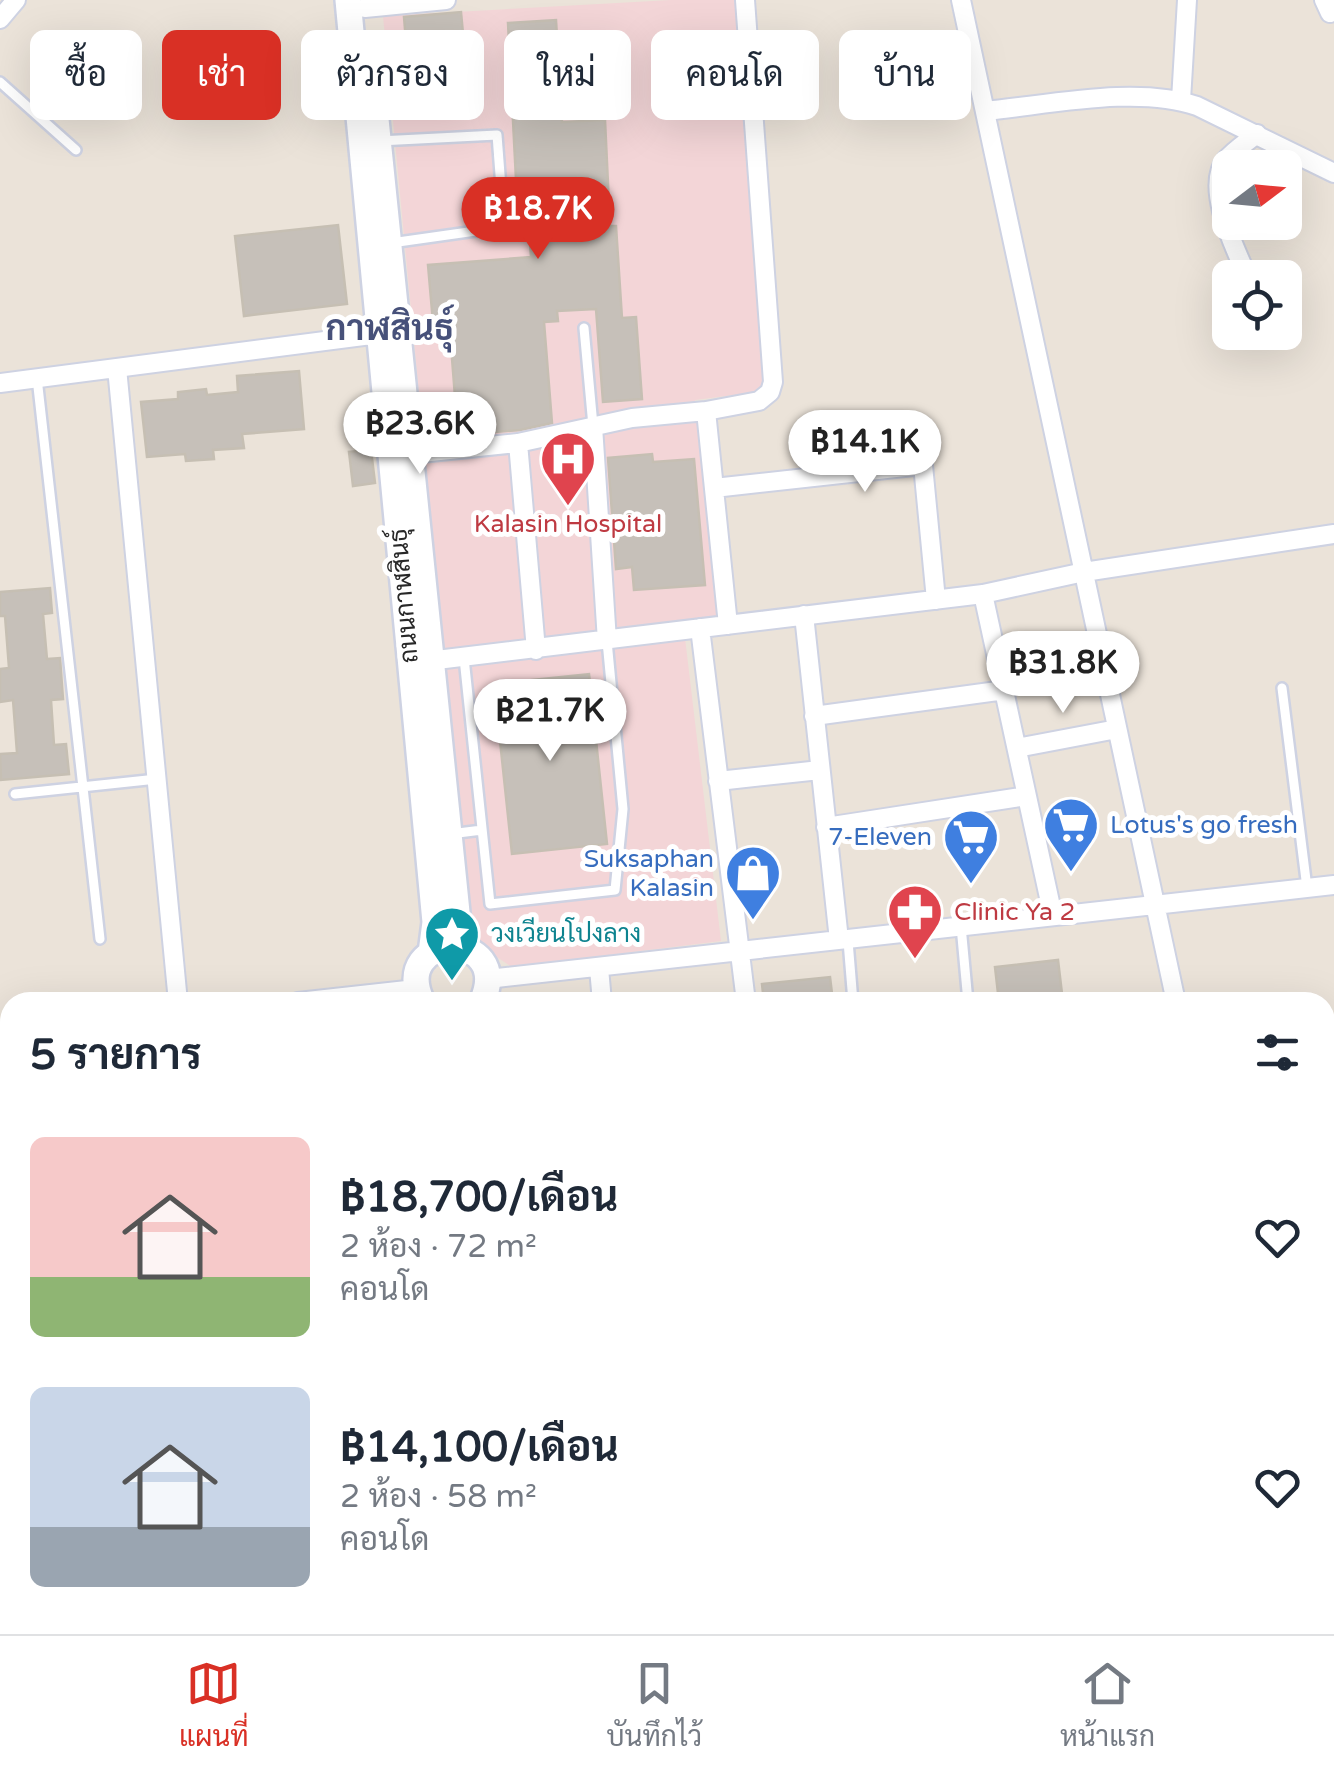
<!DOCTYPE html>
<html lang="th">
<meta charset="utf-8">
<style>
:root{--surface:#fff;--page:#f6f6f7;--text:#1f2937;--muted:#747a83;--line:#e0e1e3;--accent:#d93025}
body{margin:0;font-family:"Varela Round",Sarabun,sans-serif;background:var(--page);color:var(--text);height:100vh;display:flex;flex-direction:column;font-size:38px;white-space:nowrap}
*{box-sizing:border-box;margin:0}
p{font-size:32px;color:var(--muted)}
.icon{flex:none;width:55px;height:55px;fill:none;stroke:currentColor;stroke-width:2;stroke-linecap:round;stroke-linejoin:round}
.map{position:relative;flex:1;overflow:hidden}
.panel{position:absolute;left:0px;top:992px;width:1335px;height:642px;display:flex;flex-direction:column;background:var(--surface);border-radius:30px 30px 0 0;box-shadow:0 10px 40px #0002}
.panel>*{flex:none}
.top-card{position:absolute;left:30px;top:30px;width:1275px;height:90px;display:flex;gap:20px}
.needle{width:65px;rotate:74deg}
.buttons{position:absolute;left:1212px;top:150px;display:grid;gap:20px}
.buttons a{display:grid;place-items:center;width:90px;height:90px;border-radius:15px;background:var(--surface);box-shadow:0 10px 40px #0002;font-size:50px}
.price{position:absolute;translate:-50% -85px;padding:0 22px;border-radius:35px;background:#fff;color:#222;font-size:32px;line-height:65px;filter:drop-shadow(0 2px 5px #0008)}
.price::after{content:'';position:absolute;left:50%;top:60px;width:30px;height:22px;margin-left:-15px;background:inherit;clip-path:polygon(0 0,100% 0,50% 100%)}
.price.active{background:var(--accent);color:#fff}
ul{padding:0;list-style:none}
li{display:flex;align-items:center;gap:30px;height:250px;padding:0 30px}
li span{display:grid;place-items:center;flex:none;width:280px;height:200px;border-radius:15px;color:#555}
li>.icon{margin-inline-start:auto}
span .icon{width:120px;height:120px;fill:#fffc;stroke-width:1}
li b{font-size:42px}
h2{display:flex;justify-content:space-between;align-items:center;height:120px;padding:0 30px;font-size:42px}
.pill{padding:0 35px;border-radius:15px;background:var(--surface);box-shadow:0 10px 40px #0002;font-size:35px;line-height:90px}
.pill.active{background:var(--accent);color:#fff}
.tab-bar{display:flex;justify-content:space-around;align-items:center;height:140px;border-top:2px solid var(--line);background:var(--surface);font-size:28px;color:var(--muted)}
.tab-bar a{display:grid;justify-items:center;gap:5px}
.tab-bar .active{color:var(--accent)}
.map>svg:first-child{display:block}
.medical{fill:#f3d5d7}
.building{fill:#c6c0b9;stroke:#c6bfb3;stroke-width:2.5}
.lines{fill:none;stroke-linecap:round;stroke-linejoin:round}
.service-casing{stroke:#ced2e2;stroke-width:14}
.minor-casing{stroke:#ced2e2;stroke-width:22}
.secondary-casing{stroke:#ced2e2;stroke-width:30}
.service{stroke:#fff;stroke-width:9}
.minor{stroke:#fff;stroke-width:18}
.secondary{stroke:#fff;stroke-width:25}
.labels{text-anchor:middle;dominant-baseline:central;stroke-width:10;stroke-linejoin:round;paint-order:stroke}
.health-label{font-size:25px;fill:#be3a42;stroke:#fff}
.street-label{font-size:25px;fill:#282828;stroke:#fff}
.shop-label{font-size:25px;fill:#366cbe;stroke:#fff;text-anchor:end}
.culture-label{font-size:25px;fill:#0d838f;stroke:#fff;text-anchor:start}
.district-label{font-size:35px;font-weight:bold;fill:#47517a;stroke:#fff}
</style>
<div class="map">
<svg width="1334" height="1634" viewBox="0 0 1334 1634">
<rect width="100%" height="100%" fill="#ebe3d9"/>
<path class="medical" d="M671,0H736L763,388L749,393L695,400L717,616L683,621L721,941L512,967L480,946L470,928L383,16Z"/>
<path class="building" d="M461,12L469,98L411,103L404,17Z
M556,20L562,122L605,120L610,226H616L622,318L636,317L642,399L603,402L596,309L557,311L558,321L544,322L552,423L520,430L458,435L450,333L434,334L428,265L531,257L528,218L518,219L508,23Z
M338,225L347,304L244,316L235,236Z
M299,371L304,429L242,434L244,448L213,450L214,459L186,461L185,454L147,457L141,402L178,399V392L206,389L207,395L238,392L237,376Z
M371,450L375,483L353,486L349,452Z
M652,454L653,462L694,459L705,585L634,590L632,567L616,569L608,458Z
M50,588L52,613L43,614L47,659L60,658L63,699L51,700L54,745L66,744L69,774L1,780L0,754L17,753L13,700L0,702V669L9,668L5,616H0V592Z
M589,674L607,844L512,854L494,684Z
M1058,960L1063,1002H999L995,967Z
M830,977L833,1002H764L762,984Z"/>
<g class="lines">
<g class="service-casing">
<path id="service" d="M0,82L76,150
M379,141L497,135L504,227L391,243
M584,328L593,426
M37,378L100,939
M464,658L490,904L615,890L623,809L607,641
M1282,688L1307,888
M15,794L157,779
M450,834L482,830
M961,926L968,1002
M848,941L853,1002
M0,1390H10
M56,1625L57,1634
M226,1625L227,1634"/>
</g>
<g class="minor-casing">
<path id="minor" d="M961,0L1176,1002
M1324,0L1330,13
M365,8L446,0
M0,19L16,0
M1181,100L1187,0
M985,111C1048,105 1137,85 1197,106L1334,173
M1245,278L1244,269C1233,244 1205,186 1226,160C1234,150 1247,142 1257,134
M1239,334V332
M117,368L178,1002
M0,383L379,334
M706,411L728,625
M593,426L607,641
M518,443L536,650
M411,454L518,443L632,418L706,411L759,401L770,392L773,382L745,0
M714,488L923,465L936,600
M983,594L1053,916
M804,615L839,940
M700,628L746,1002
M420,662L983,594L1084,572L1334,534
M814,716L1005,690
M1017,748L1117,729
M718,781L820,770
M826,827L1027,796
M599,968L602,1002
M488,979L1334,885
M298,1002L416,989
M7,1036L10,1056
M1325,1115L1334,1113
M1325,1312L1334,1311
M1325,1421L1334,1419
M1325,1594H1334
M333,1625L334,1634
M797,1625V1634
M1309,1625L1311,1634
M642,1634L648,1625"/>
</g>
<g class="secondary-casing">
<path id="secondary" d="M348,0L435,922L431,953
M373,90L458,922L468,950
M422,1002C388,931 515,928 482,1002
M506,1625L507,1634
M529,1625L530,1634"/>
</g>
<use href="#service" class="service"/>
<use href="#minor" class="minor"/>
<use href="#secondary" class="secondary"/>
</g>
<defs>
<g id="hospital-pin" transform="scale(2.875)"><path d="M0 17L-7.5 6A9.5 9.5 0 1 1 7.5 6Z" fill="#e0444e" stroke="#fff"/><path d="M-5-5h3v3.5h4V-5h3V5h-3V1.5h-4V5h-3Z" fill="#fff"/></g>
<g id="supermarket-pin" transform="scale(2.875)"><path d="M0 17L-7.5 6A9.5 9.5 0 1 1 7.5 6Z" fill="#3f7fe0" stroke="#fff"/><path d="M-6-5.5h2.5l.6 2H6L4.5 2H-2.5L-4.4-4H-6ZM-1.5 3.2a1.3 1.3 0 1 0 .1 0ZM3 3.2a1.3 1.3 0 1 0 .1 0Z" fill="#fff"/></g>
<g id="shop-pin" transform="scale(2.875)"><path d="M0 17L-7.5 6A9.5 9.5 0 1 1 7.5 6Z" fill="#3f7fe0" stroke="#fff"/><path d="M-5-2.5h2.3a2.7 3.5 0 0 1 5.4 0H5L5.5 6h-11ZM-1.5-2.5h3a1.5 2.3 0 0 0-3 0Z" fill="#fff"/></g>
<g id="pharmacy-pin" transform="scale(2.875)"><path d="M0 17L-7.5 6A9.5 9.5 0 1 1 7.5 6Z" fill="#e0444e" stroke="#fff"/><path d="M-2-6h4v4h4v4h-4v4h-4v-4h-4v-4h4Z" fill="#fff"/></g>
<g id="sight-pin" transform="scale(2.875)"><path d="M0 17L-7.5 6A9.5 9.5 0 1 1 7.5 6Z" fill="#0f9aa8" stroke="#fff"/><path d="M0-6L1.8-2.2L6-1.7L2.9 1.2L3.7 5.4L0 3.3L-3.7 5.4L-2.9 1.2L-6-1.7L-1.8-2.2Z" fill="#fff"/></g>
</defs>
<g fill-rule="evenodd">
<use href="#hospital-pin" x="568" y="459"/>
<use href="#supermarket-pin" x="1071" y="825"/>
<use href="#supermarket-pin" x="971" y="837"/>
<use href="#shop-pin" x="753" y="873"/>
<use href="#pharmacy-pin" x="915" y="912"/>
<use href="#sight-pin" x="452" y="934"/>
</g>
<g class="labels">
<g class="health-label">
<text x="568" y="524">Kalasin Hospital</text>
<text x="954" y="912" text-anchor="start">Clinic Ya 2</text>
</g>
<g class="street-label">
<text transform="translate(404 596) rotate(-95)">ถนนกาฬสินธุ์</text>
</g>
<g class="shop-label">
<text x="1110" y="825" text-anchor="start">Lotus's go fresh</text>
<text x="932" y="837">7-Eleven</text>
<text x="714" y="859">Suksaphan<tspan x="714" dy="29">Kalasin</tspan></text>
</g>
<g class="culture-label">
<text x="491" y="934">วงเวียนโปงลาง</text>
</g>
<g class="district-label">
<text x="390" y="329">กาฬสินธุ์</text>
</g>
</g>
</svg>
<div class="buttons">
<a><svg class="needle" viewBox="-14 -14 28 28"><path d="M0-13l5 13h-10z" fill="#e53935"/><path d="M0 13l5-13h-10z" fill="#747a83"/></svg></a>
<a><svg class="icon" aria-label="locate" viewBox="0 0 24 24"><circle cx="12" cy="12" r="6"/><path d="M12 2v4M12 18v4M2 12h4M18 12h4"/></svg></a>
</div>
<b class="price active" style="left:538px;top:262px">฿18.7K</b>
<b class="price" style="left:420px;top:477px">฿23.6K</b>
<b class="price" style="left:865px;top:495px">฿14.1K</b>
<b class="price" style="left:1063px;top:716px">฿31.8K</b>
<b class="price" style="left:550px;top:764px">฿21.7K</b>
<div class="top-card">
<a class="pill">ซื้อ</a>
<a class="pill active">เช่า</a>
<a class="pill">ตัวกรอง</a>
<a class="pill">ใหม่</a>
<a class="pill">คอนโด</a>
<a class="pill">บ้าน</a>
</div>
<section class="panel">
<h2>5 รายการ<svg class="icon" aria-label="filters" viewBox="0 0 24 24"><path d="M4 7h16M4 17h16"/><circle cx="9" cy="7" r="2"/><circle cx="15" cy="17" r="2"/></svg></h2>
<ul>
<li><span style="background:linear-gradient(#f6c9c9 70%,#8fb573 0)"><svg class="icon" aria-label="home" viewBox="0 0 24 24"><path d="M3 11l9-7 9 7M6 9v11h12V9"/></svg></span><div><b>฿18,700/เดือน</b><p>2 ห้อง · 72 m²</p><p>คอนโด</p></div><svg class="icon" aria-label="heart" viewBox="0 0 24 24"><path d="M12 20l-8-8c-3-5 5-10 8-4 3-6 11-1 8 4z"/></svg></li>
<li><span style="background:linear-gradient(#c9d6e8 70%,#9aa5b1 0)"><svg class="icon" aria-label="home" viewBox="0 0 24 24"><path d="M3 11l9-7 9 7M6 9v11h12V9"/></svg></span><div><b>฿14,100/เดือน</b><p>2 ห้อง · 58 m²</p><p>คอนโด</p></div><svg class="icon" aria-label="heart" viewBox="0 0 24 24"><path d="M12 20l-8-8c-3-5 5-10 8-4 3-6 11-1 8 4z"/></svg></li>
</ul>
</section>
</div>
<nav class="tab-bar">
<a class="active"><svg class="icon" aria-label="map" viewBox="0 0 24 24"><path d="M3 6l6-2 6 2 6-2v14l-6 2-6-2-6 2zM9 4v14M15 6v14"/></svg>แผนที่</a>
<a><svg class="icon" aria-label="saved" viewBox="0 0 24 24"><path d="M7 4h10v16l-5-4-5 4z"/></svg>บันทึกไว้</a>
<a><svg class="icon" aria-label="home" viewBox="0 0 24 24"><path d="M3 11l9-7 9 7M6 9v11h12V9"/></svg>หน้าแรก</a>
</nav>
